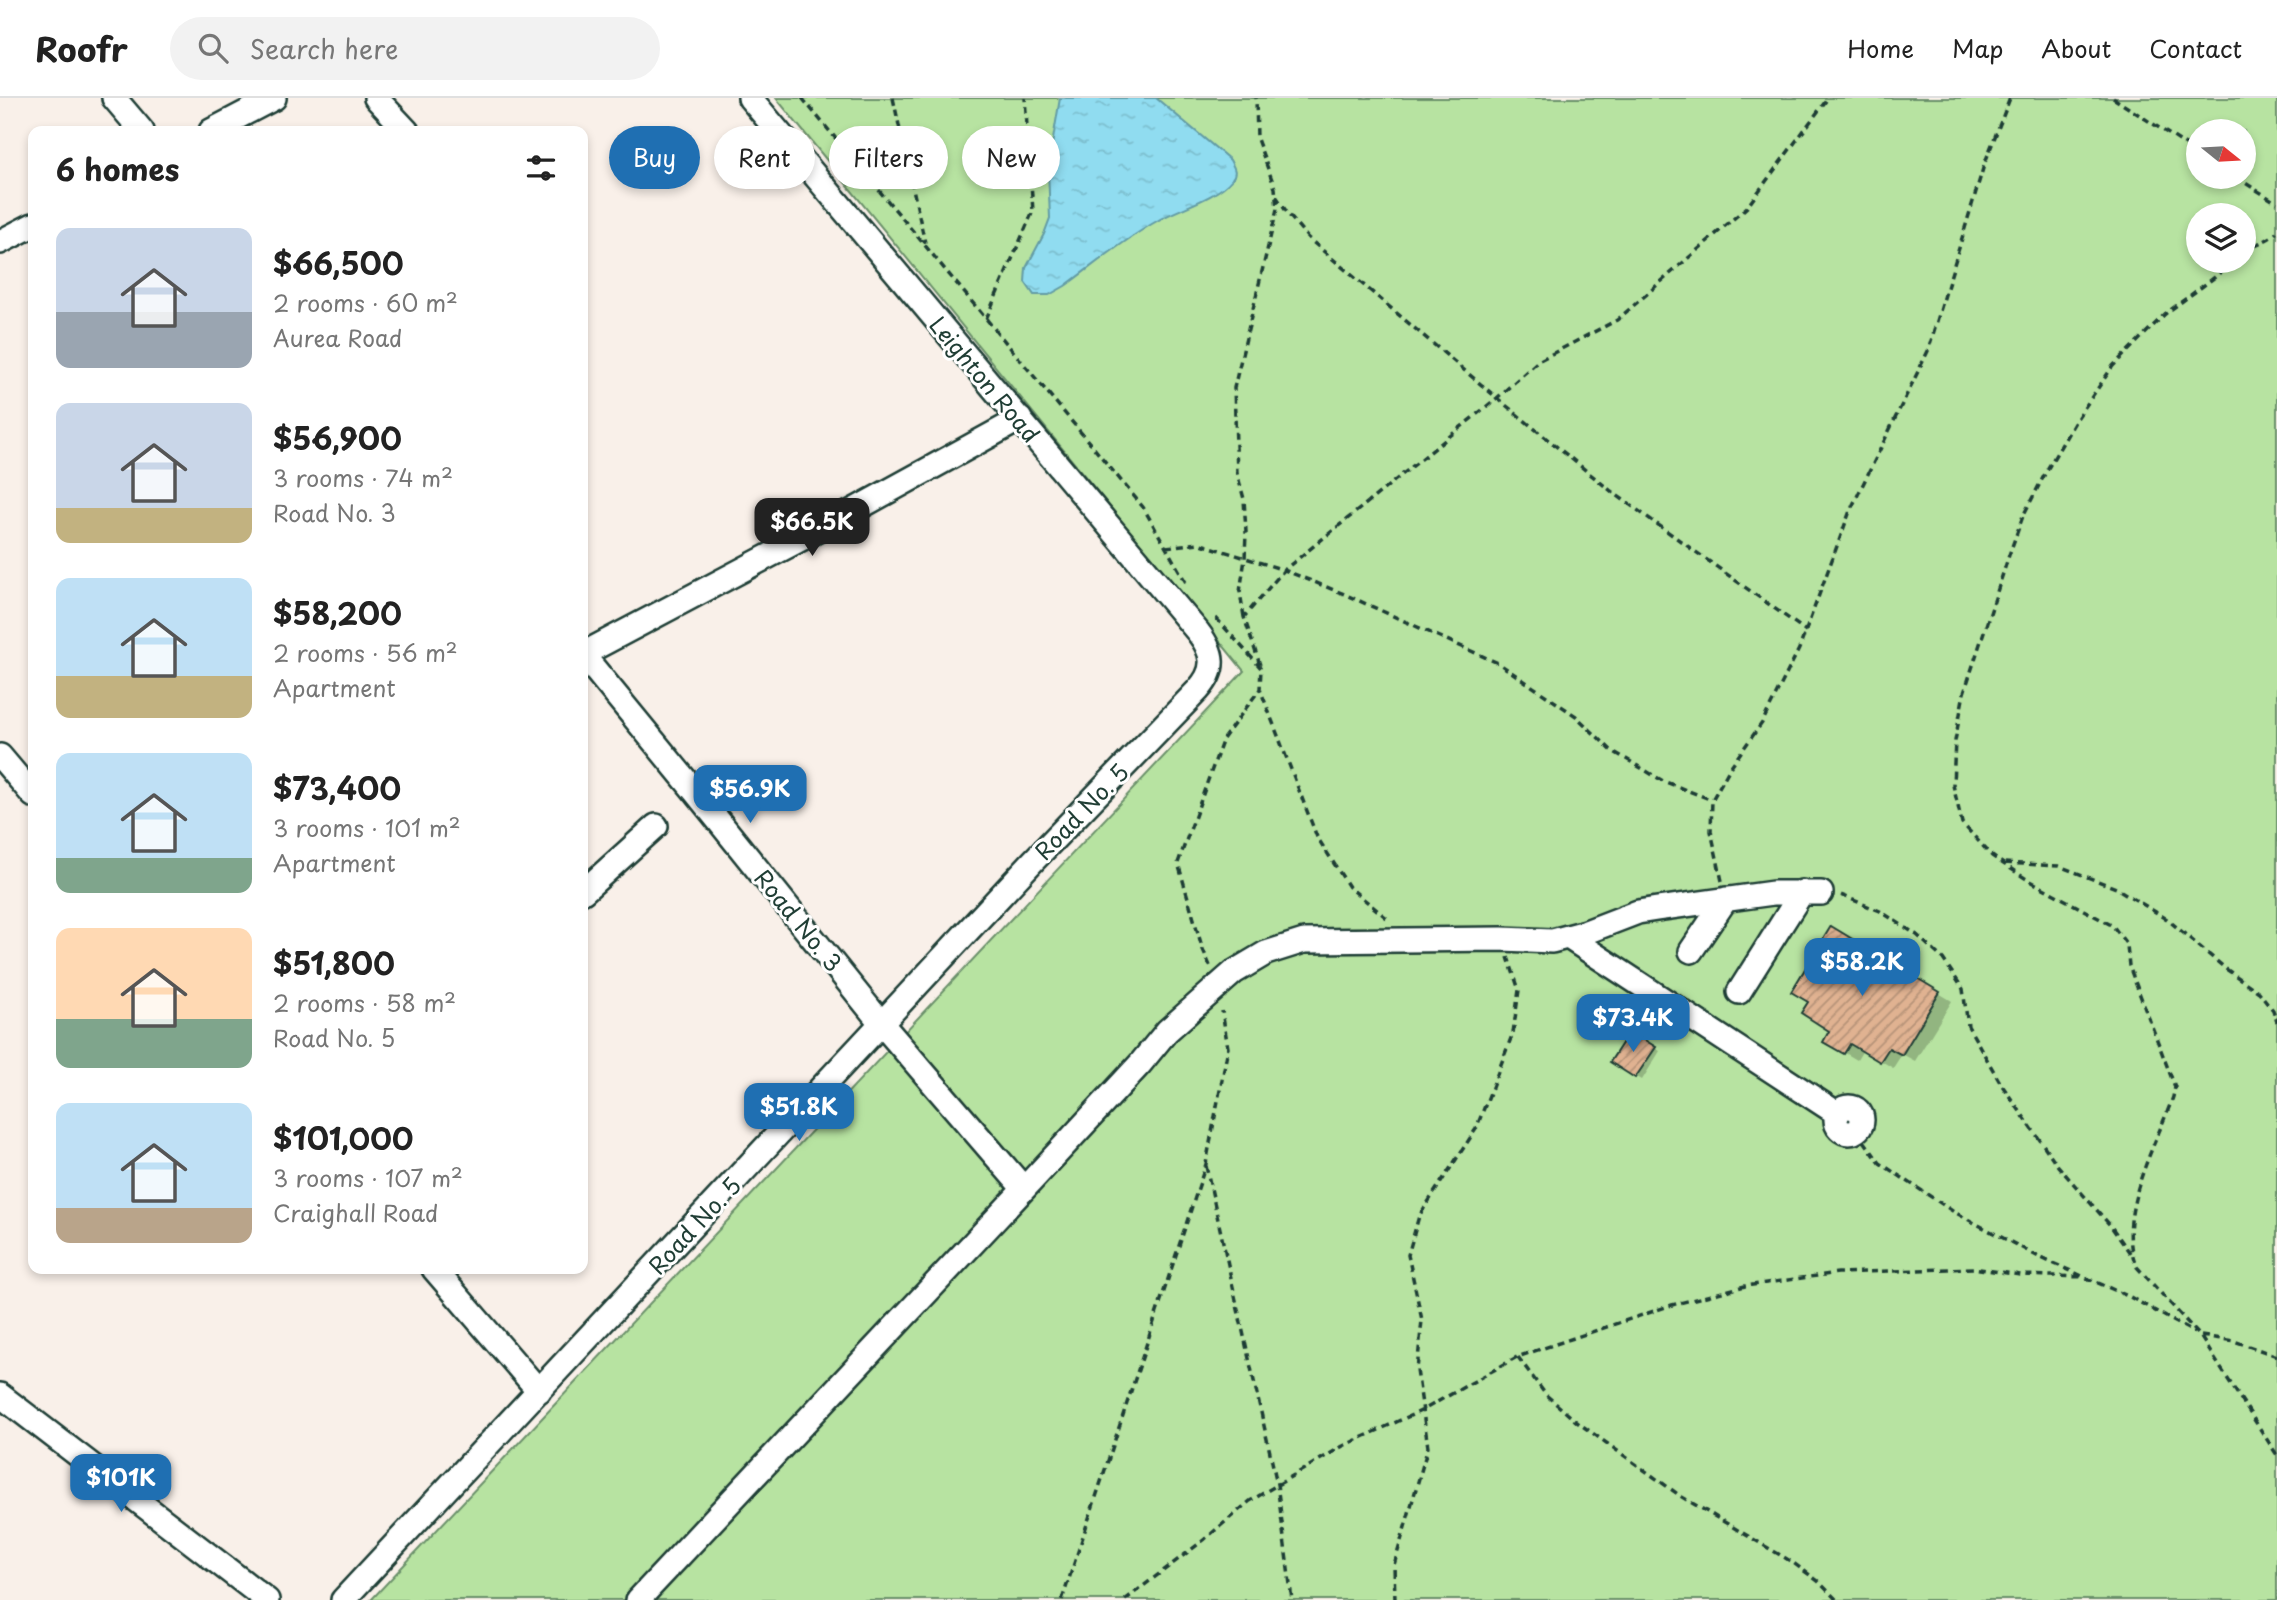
<!DOCTYPE html>
<meta charset="utf-8">
<style>
:root{--surface:#fff;--page:#f2f2f2;--text:#222;--muted:#767676;--line:#e0e0e0;--accent:#1f6fb2}
body{margin:0;font-family:"Playpen Sans",sans-serif;background:var(--page);color:var(--text);height:100vh;display:flex;flex-direction:column;font-size:26px;white-space:nowrap}
*{box-sizing:border-box;margin:0}
p{font-size:23px;color:var(--muted)}
.icon{flex:none;width:38px;height:38px;fill:none;stroke:currentColor;stroke-width:2;stroke-linecap:round;stroke-linejoin:round}
.map{position:relative;flex:1;overflow:hidden}
.sheet{position:absolute;left:28px;top:28px;width:560px;height:1148px;display:flex;flex-direction:column;background:var(--surface);border-radius:14px;box-shadow:0 4px 10px #0003}
.sheet>*{flex:none}
.hud{position:absolute;left:609px;top:28px;width:665px;height:63px;display:flex;gap:14px}
.needle{width:46px;rotate:108deg}
.buttons{position:absolute;left:2186px;top:21px;display:grid;gap:14px}
.buttons a{display:grid;place-items:center;width:70px;height:70px;border-radius:50%;background:var(--surface);box-shadow:0 4px 10px #0003;font-size:35px}
.price{position:absolute;translate:-50% -60px;padding:0 16px;border-radius:14px;background:var(--accent);color:#fff;font-size:23px;line-height:46px;filter:drop-shadow(0 2px 4px #0008)}
.price::after{content:'';position:absolute;left:50%;top:42px;width:21px;height:16px;margin-left:-10px;background:inherit;clip-path:polygon(0 0,100% 0,50% 100%)}
.price.active{background:#222;color:#fff}
ul{padding:0;list-style:none}
li{display:flex;align-items:center;gap:21px;height:175px;padding:0 28px}
li span{display:grid;place-items:center;flex:none;width:196px;height:140px;border-radius:14px;color:#555}
li>.icon{margin-inline-start:auto}
span .icon{width:84px;height:84px;fill:#fffc;stroke-width:1}
li b{font-size:30px}
h2{display:flex;justify-content:space-between;align-items:center;height:84px;padding:0 28px;font-size:30px}
.chip{padding:0 24px;border-radius:32px;background:var(--surface);box-shadow:0 4px 10px #0003;font-size:24px;line-height:63px}
.chip.active{background:var(--accent);color:#fff}
header{display:flex;align-items:center;gap:42px;box-sizing:border-box;height:98px;padding:0 35px;background:var(--surface);border-bottom:2px solid var(--line)}
header strong{font-size:33px}
nav{display:flex;gap:38px;margin-inline-start:auto;font-size:24px}
.search{width:490px;height:63px;background:var(--page);display:flex;align-items:center;gap:18px;box-sizing:border-box;padding:0 24px;border-radius:38px;color:var(--muted);font-size:26px}
.map>svg:first-child{display:block}
.park{fill:#b7e3a1;stroke:#6b906a;stroke-width:2;fill-rule:evenodd}
.water{fill:url(#water-ripples);stroke:#639ca5;stroke-width:2}
.shadow{fill:#0003}
.building{fill:url(#building-hatch);stroke:#1f3d34;stroke-width:2}
.lines{fill:none;stroke-linecap:round;stroke-linejoin:round}
.minor-casing{stroke:#1f3d34;stroke-width:28}
.path{stroke:#1f3d34;stroke-width:3.5;stroke-dasharray:7 5;stroke-linecap:butt}
.minor{stroke:#fff;stroke-width:23}
.labels{text-anchor:middle;dominant-baseline:central;stroke-width:6;stroke-linejoin:round;paint-order:stroke}
.street-label{font-size:23px;fill:#1f3d34;stroke:#fff}
</style>
<header>
<strong>Roofr</strong>
<div class="search"><svg class="icon" aria-label="search" viewBox="0 0 24 24"><circle cx="10" cy="10" r="6"/><path d="M15 15l6 6"/></svg>Search here</div>
<nav><a>Home</a><a>Map</a><a>About</a><a>Contact</a></nav>
</header>
<div class="map">
<svg width="2277" height="1502" viewBox="0 0 2277 1502">
<defs>
<pattern id="water-ripples" width="26" height="14" patternUnits="userSpaceOnUse" patternTransform="scale(1.75)"><rect width="26" height="14" fill="#90dcf0"/><path d="M2 4q2-2 4 0t4 0M15 11q2-2 4 0t4 0" fill="none" stroke="#7cbece"/></pattern>
<pattern id="building-hatch" width="6" height="6" patternUnits="userSpaceOnUse" patternTransform="scale(1.75)"><rect width="6" height="6" fill="#e0b291"/><path d="M-1 1l2-2M0 6l6-6M5 7l2-2" fill="none" stroke="#b59277"/></pattern>
</defs>
<rect width="100%" height="100%" fill="#f9f0e9"/>
<filter id="ink" filterUnits="userSpaceOnUse"><feTurbulence type="fractalNoise" baseFrequency=".0143" numOctaves="2"/><feDisplacementMap in="SourceGraphic" scale="14" xChannelSelector="R" yChannelSelector="G"/><feConvolveMatrix kernelMatrix="1 2 1 2 8 2 1 2 1" color-interpolation-filters="sRGB"/></filter>
<g filter="url(#ink)">
<path class="park" d="M776,0H2277V1502H371L1244,573ZM2198,33H2244V79H2198ZM2198,117H2244V163H2198Z"/>
<path class="water" d="M1060,0H1156L1230,62C1233,68 1238,74 1232,81C1216,101 1179,110 1157,123C1125,141 1095,166 1065,188L1049,197H1034L1025,184L1026,170L1044,136L1050,120L1048,71Z"/>
<path class="shadow" d="M1832,831L1952,903L1915,963L1902,956L1893,970L1863,952L1857,962L1825,943L1832,932L1810,903Z
M1631,935L1660,953L1642,982L1612,963Z"/>
<path class="building" d="M1831,828L1940,894L1902,957L1889,950L1880,964L1850,946L1844,956L1823,944L1829,933L1801,915L1808,904L1791,894Z
M1630,933L1656,949L1635,980L1610,964Z"/>
<g class="lines">
<g class="minor-casing">
<path id="minor" d="M114,0L142,33
M376,0L407,33
M211,33L274,0
M0,144L33,127
M583,556L818,432L1020,321
M583,557L697,696L881,925L1024,1091L1140,966L1167,933L1234,874L1266,855L1304,843L1502,841L1552,843L1586,834L1638,814L1657,811L1773,795H1821
M0,658L33,697
M583,794L656,728
M1568,839L1838,1016
M1691,853L1726,801
M1739,894L1802,794
M1836 1022a13 13 0 1 1 26 0a13 13 0 1 1-26 0Z
M434,1171L539,1293
M0,1297L267,1502
M343,1502L1033,763L1198,592C1217,571 1214,555 1198,534L750,0
M638,1502L1024,1091"/>
</g>
<path class="path" d="M802,0L1143,409L1188,488
M893,0L925,145
M2113,0L2198,55
M2236,79L2277,105
M1276,98L1288,116L1308,140L1497,300L1611,393L1806,533
M2244,154C2254,145 2268,144 2277,134
M2233,163L2215,179L2165,216L2113,268L2076,322L2048,370L2023,418L2009,457L1964,595L1955,643L1953,687L1962,725L1992,758L2002,765L2025,780L2113,828L2127,847L2129,868L2175,989L2173,999C2156,1046 2114,1120 2137,1169L2200,1238L2277,1357
M986,221L1033,113L1025,0
M1166,449L1198,445L1284,472L1344,496L1498,565L1576,618L1611,652L1663,683L1712,702
M1244,519L1240,494L1245,461L1246,434L1244,401L1237,375L1234,290L1277,111L1275,90L1257,41L1256,0
M1216,520L1261,570L1260,591L1317,739L1349,789L1388,821
M1260,567L1244,519L1284,472L1497,300L1538,263L1617,222L1747,109L1828,0
M2005,765L2059,768L2116,790L2167,821L2226,871L2259,894L2273,912L2277,924
M1722,783L1711,733L1712,702L1731,668L1762,625L1799,551L1850,413L1928,253L1984,67L2010,0
M1841,797L1880,813L1917,837L1943,861L1963,891L1968,928L2001,986L2058,1068L2110,1127L2130,1155
M1210,868L1202,849L1178,765L1223,641L1260,591
M1857,1033L1880,1065L1954,1114L2039,1159L2130,1199L2195,1235
M1206,1068L1277,1386L1292,1502
M2201,1238L2234,1243L2277,1258
M1518,1259L1546,1297L1577,1324L1682,1399L1792,1464L1818,1483L1837,1502
M1062,1502L1206,1066L1228,950L1222,913
M1125,1502L1205,1441L1250,1403L1343,1348L1423,1312L1517,1259L1672,1207L1745,1188L1838,1175L1973,1170L2021,1177L2085,1179
M1395,1502L1394,1467L1428,1349L1417,1272L1422,1222L1408,1157L1419,1118L1476,1031L1513,935L1519,892L1508,859"/>
<use href="#minor" class="minor"/>
</g>
</g>
<g class="labels">
<g class="street-label">
<text transform="translate(985 281) rotate(50)">Leighton Road</text>
<text transform="translate(1081 713) rotate(-46)">Road No. 5</text>
<text transform="translate(799 822) rotate(51)">Road No. 3</text>
<text transform="translate(694 1127) rotate(-47)">Road No. 5</text>
</g>
</g>
</svg>
<div class="buttons">
<a><svg class="needle" viewBox="-14 -14 28 28"><path d="M0-13l5 13h-10z" fill="#e53935"/><path d="M0 13l5-13h-10z" fill="#767676"/></svg></a>
<a><svg class="icon" aria-label="layers" viewBox="0 0 24 24"><path d="M12 4l9 5-9 5-9-5zM3 14l9 5 9-5"/></svg></a>
</div>
<b class="price active" style="left:812px;top:460px">$66.5K</b>
<b class="price" style="left:750px;top:727px">$56.9K</b>
<b class="price" style="left:1862px;top:900px">$58.2K</b>
<b class="price" style="left:1633px;top:956px">$73.4K</b>
<b class="price" style="left:799px;top:1045px">$51.8K</b>
<b class="price" style="left:121px;top:1416px">$101K</b>
<div class="hud">
<a class="chip active">Buy</a>
<a class="chip">Rent</a>
<a class="chip">Filters</a>
<a class="chip">New</a>
</div>
<section class="sheet">
<h2>6 homes<svg class="icon" aria-label="filters" viewBox="0 0 24 24"><path d="M4 7h16M4 17h16"/><circle cx="9" cy="7" r="2"/><circle cx="15" cy="17" r="2"/></svg></h2>
<ul>
<li><span style="background:linear-gradient(#c9d6e8 60%,#9aa5b1 0)"><svg class="icon" aria-label="home" viewBox="0 0 24 24"><path d="M3 11l9-7 9 7M6 9v11h12V9"/></svg></span><div><b>$66,500</b><p>2 rooms · 60 m²</p><p>Aurea Road</p></div></li>
<li><span style="background:linear-gradient(#c9d6e8 75%,#c2b280 0)"><svg class="icon" aria-label="home" viewBox="0 0 24 24"><path d="M3 11l9-7 9 7M6 9v11h12V9"/></svg></span><div><b>$56,900</b><p>3 rooms · 74 m²</p><p>Road No. 3</p></div></li>
<li><span style="background:linear-gradient(#bfe0f5 70%,#c2b280 0)"><svg class="icon" aria-label="home" viewBox="0 0 24 24"><path d="M3 11l9-7 9 7M6 9v11h12V9"/></svg></span><div><b>$58,200</b><p>2 rooms · 56 m²</p><p>Apartment</p></div></li>
<li><span style="background:linear-gradient(#bfe0f5 75%,#7fa58c 0)"><svg class="icon" aria-label="home" viewBox="0 0 24 24"><path d="M3 11l9-7 9 7M6 9v11h12V9"/></svg></span><div><b>$73,400</b><p>3 rooms · 101 m²</p><p>Apartment</p></div></li>
<li><span style="background:linear-gradient(#ffd9b3 65%,#7fa58c 0)"><svg class="icon" aria-label="home" viewBox="0 0 24 24"><path d="M3 11l9-7 9 7M6 9v11h12V9"/></svg></span><div><b>$51,800</b><p>2 rooms · 58 m²</p><p>Road No. 5</p></div></li>
<li><span style="background:linear-gradient(#bfe0f5 75%,#b9a48a 0)"><svg class="icon" aria-label="home" viewBox="0 0 24 24"><path d="M3 11l9-7 9 7M6 9v11h12V9"/></svg></span><div><b>$101,000</b><p>3 rooms · 107 m²</p><p>Craighall Road</p></div></li>
</ul>
</section>
</div>
